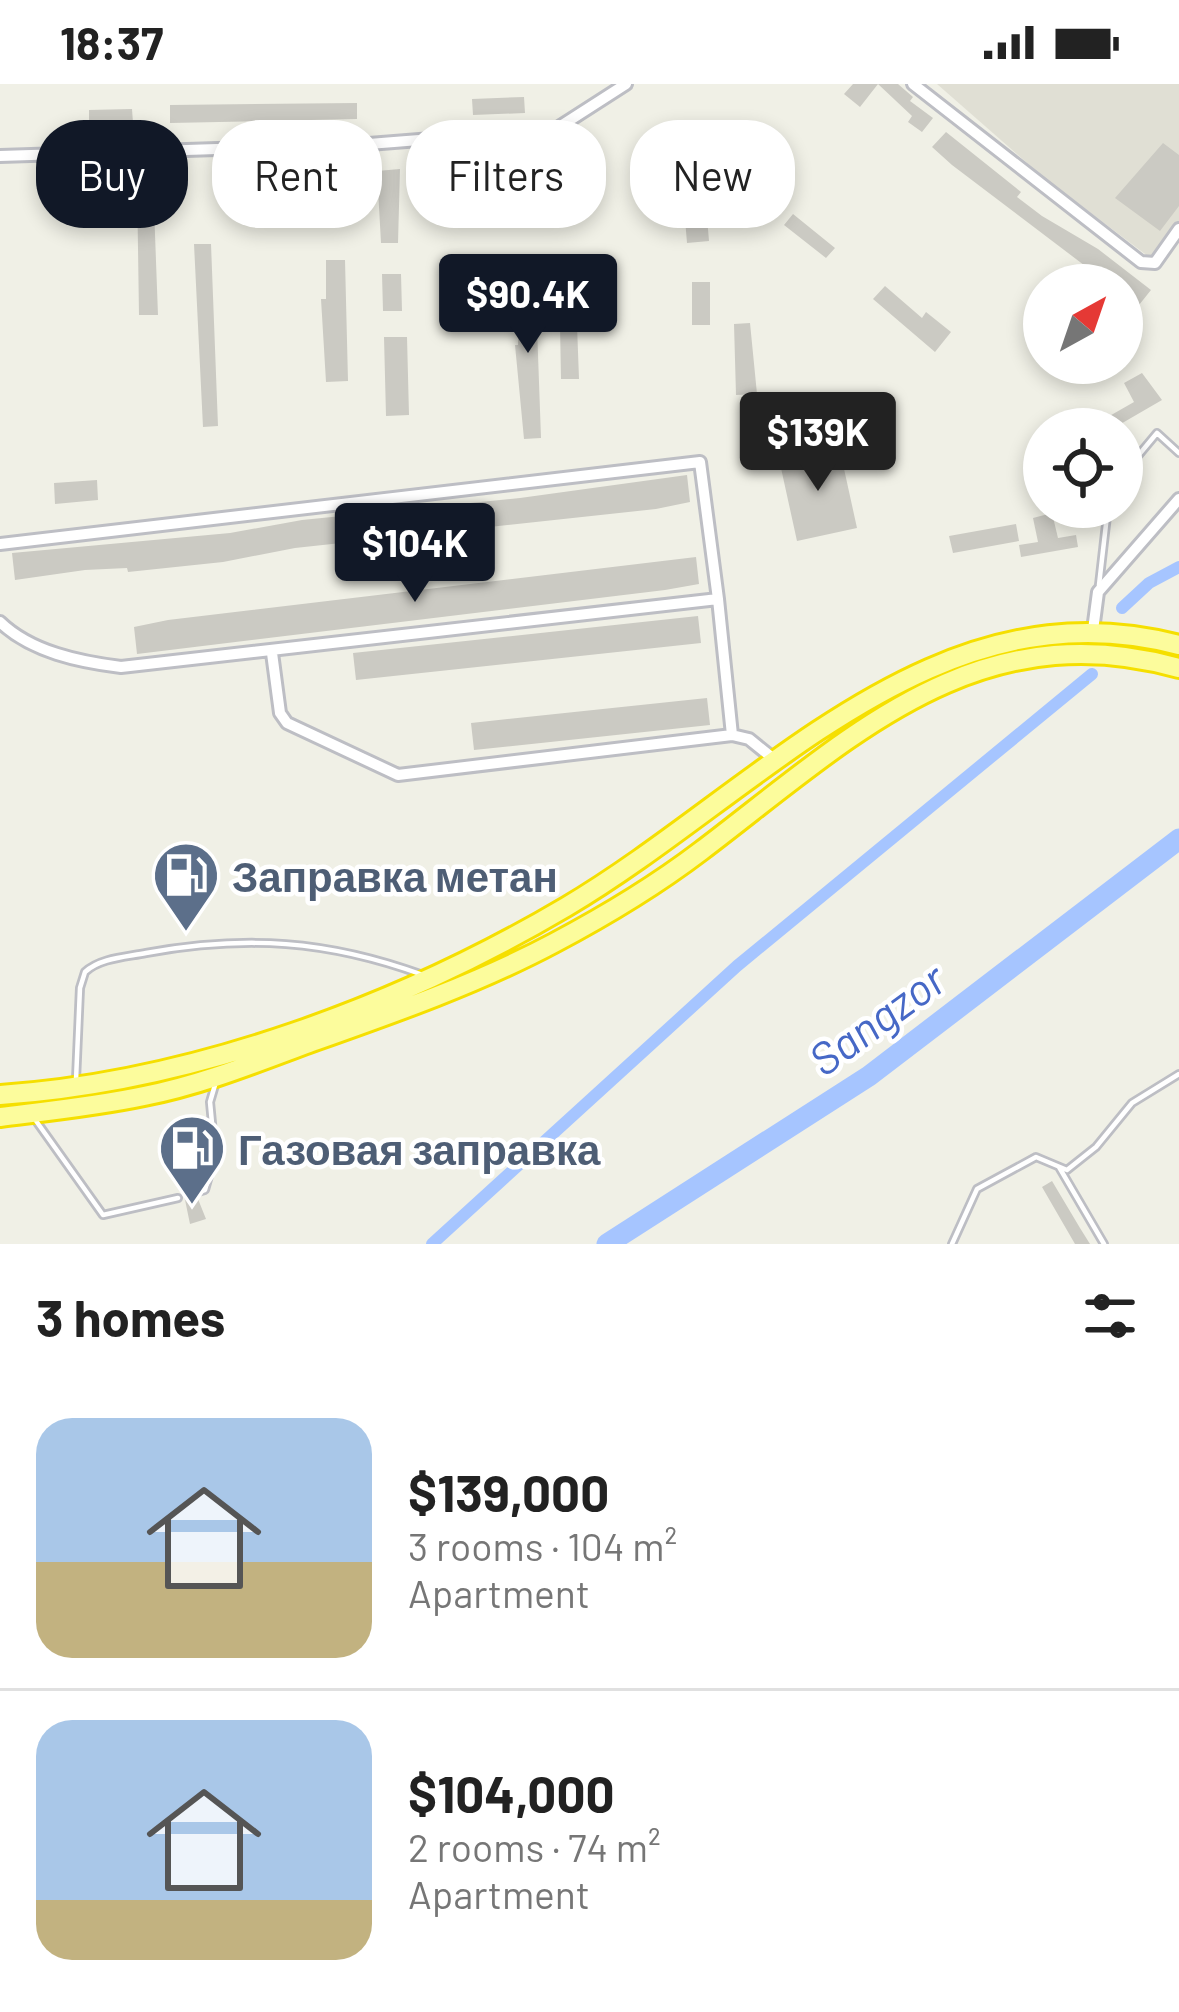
<!DOCTYPE html>
<meta charset="utf-8">
<style>
:root{--surface:#fff;--page:#f6f6f6;--text:#222;--muted:#767676;--line:#e0e0e0;--accent:#111827}
body{margin:0;font-family:Barlow,sans-serif;background:var(--page);color:var(--text);height:100vh;display:flex;flex-direction:column;font-size:45px;white-space:nowrap}
*{box-sizing:border-box;margin:0}
p{font-size:39px;color:var(--muted)}
.icon{flex:none;width:66px;height:66px;fill:none;stroke:currentColor;stroke-width:2;stroke-linecap:round;stroke-linejoin:round}
.map{position:relative;height:1160px;overflow:hidden}
.details{display:flex;flex-direction:column;background:var(--surface);flex:1}
.details>*{flex:none}
.guide{position:absolute;left:36px;top:36px;width:1107px;height:108px;display:flex;gap:24px}
.needle{width:78px;rotate:40deg}
.buttons{position:absolute;left:1023px;top:180px;display:grid;gap:24px}
.buttons a{display:grid;place-items:center;width:120px;height:120px;border-radius:50%;background:var(--surface);box-shadow:0 6px 18px #0003;font-size:60px}
.price{position:absolute;translate:-50% -102px;padding:0 27px;border-radius:12px;background:var(--accent);color:#fff;font-size:39px;line-height:78px;filter:drop-shadow(0 3px 6px #0008)}
.price::after{content:'';position:absolute;left:50%;top:72px;width:36px;height:27px;margin-left:-18px;background:inherit;clip-path:polygon(0 0,100% 0,50% 100%)}
.price.selected{background:#222;color:#fff}
ul{padding:0;list-style:none}
li{display:flex;align-items:center;gap:36px;height:300px;padding:0 36px}
li+li{border-top:3px solid var(--line)}
li span{display:grid;place-items:center;flex:none;width:336px;height:240px;border-radius:36px;color:#555}
li>.icon{margin-inline-start:auto}
span .icon{width:144px;height:144px;fill:#fffc;stroke-width:1}
li b{font-size:51px}
h2{display:flex;justify-content:space-between;align-items:center;height:144px;padding:0 36px;font-size:51px}
.chip{padding:0 42px;border-radius:48px;background:var(--surface);box-shadow:0 6px 18px #0003;font-size:42px;line-height:108px}
.chip.selected{background:var(--accent);color:#fff}
.status{display:flex;justify-content:space-between;align-items:center;height:84px;padding:0 60px;background:var(--surface);direction:ltr}
.status svg{height:33px;fill:currentColor}
.map>svg:first-child{display:block}
.education{fill:#e0dfd4}
.lines{fill:none;stroke-linecap:round;stroke-linejoin:round}
.canal{stroke:#a6c5ff;stroke-width:12}
.river{stroke:#a6c5ff;stroke-width:21}
.building{fill:#cbcac3}
.service-casing{stroke:#bdbec4;stroke-width:10}
.minor-casing{stroke:#bdbec4;stroke-width:16}
.trunk-casing{stroke:#f5df00;stroke-width:24}
.service{stroke:#fff;stroke-width:4.5}
.minor{stroke:#fff;stroke-width:10}
.trunk{stroke:#fcfc9c;stroke-width:18}
.labels{text-anchor:middle;dominant-baseline:central;stroke-width:9;stroke-linejoin:round;paint-order:stroke}
.service-label{font-size:42px;font-weight:bold;fill:#4e5e75;stroke:#fff;text-anchor:start}
.water-label{font-size:45px;font-style:italic;fill:#4668c6;stroke:#fff}
</style>
<div class="status"><b>18:37</b><svg viewBox="0 0 49 12"><path d="M0 12V9h3v3zM5 12V6h3v6zM10 12V3h3v9zM15 12V0h3v12zM26 1h20v11H26zM47 4h2v5h-2z"/></svg></div>
<div class="map">
<svg width="1179" height="1160" viewBox="0 0 1179 1160">
<rect width="100%" height="100%" fill="#f0f0e6"/>
<path class="education" d="M937,0H1179V137L1153,176L1043,93Z"/>
<g class="lines">
<path class="canal" d="M1122,524L1149,499L1179,483
M432,1160L737,882L1092,590"/>
<path class="river" d="M607,1160L869,992L1179,755"/>
</g>
<path class="building" d="M853,0H898L913,13L910,17L933,34L922,48L908,38L912,32L878,0L860,23L844,10Z
M524,13L525,29L473,31L472,15Z
M357,19V35L170,39V21Z
M132,25L133,39L89,41V26Z
M946,48L1021,108L1017,113L1042,132L1098,165L1151,206L1139,221L1122,208V201L1105,197L952,81L932,63Z
M1163,59L1179,71V122L1160,147L1115,114Z
M341,71L343,119H329L330,82L276,86V73Z
M400,85L398,159H381L377,87Z
M153,96L158,231H139L137,97Z
M706,121L709,157L687,159L684,123Z
M793,130L835,164L826,174L784,141Z
M194,160H211L218,342L203,343Z
M326,176H345L348,297L326,298L321,215H326Z
M519,187H535L541,354L524,355L515,261H518Z
M382,190H401L402,227H383Z
M692,198H710V241H692Z
M885,202L922,234L926,228L951,248L935,268L873,215Z
M750,239L757,310L736,311L734,240Z
M560,241H577L579,295H561Z
M384,253H407L409,331L386,332Z
M1142,289L1162,316L1112,345H1103L1099,338L1134,318L1124,299Z
M839,362L857,444L797,457L779,375Z
M687,391L690,418L656,425L295,464L223,478L128,488L127,484L85,486L15,496L12,469L230,449L302,436L520,414Z
M97,396L98,416L55,420L54,399Z
M1052,429L1058,454L1076,451L1078,463L1021,473L1019,461L1038,458L1033,434Z
M1016,440L1019,457L953,469L949,452Z
M696,473L699,500L665,506L137,570L134,543L168,536Z
M698,532L701,559L356,596L353,569Z
M707,614L710,641L474,666L471,639Z
M189,1090L192,1111L198,1115L206,1135L190,1140L184,1111L174,1095Z
M1052,1097L1080,1144L1090,1160H1075L1042,1103Z"/>
<g class="lines">
<g class="service-casing">
<path id="service" d="M1122,391L1157,349L1179,369
M1099,501L1108,423
M76,996L80,904L85,888C100,874 126,873 146,869C246,851 327,856 423,891
M34,1034L103,1131L178,1114
M1059,1083L1104,1160
M198,1108L205,1106L215,1071L210,1018L215,1001
M952,1160L977,1105L1036,1073L1067,1086L1096,1063L1132,1019L1179,990"/>
</g>
<g class="minor-casing">
<path id="minor" d="M913,0L1141,178L1155,179L1179,145
M0,72L369,60L556,45L626,0
M0,460L700,378L718,515L121,583C80,578 31,568 0,538
M718,515L732,651
M1093,546L1098,508L1179,415
M272,569L280,629L287,639L398,691L732,651L749,655L775,676"/>
</g>
<g class="trunk-casing">
<path id="trunk" d="M0,1011C193,998 400,921 566,823C759,709 933,496 1179,561
M0,1033C48,1027 97,1022 144,1012C201,1001 255,979 309,959C391,930 477,900 554,859C605,832 655,802 701,767C850,654 976,527 1179,584"/>
</g>
<use href="#service" class="service"/>
<use href="#minor" class="minor"/>
<use href="#trunk" class="trunk"/>
</g>
<defs>
<g id="fuel-pin" transform="scale(3.45)"><path d="M0 17L-7.5 6A9.5 9.5 0 1 1 7.5 6Z" fill="#5c6f8a" stroke="#fff"/><path d="M-5.5-6h7V0h2V4h1.3V-2.5L3-4.5l.8-.8L6-3V5H2.5V1h-1V6h-7ZM-4.2-4.7v3.2H.2V-4.7Z" fill="#fff"/></g>
</defs>
<g fill-rule="evenodd">
<use href="#fuel-pin" x="186" y="791"/>
<use href="#fuel-pin" x="192" y="1064"/>
</g>
<g class="labels">
<g class="service-label">
<text x="232" y="791">Заправка метан</text>
<text x="238" y="1064">Газовая заправка</text>
</g>
<g class="water-label">
<text transform="translate(876 934) rotate(-36)">Sangzor</text>
</g>
</g>
</svg>
<div class="buttons">
<a><svg class="needle" viewBox="-14 -14 28 28"><path d="M0-13l5 13h-10z" fill="#e53935"/><path d="M0 13l5-13h-10z" fill="#767676"/></svg></a>
<a><svg class="icon" aria-label="locate" viewBox="0 0 24 24"><circle cx="12" cy="12" r="6"/><path d="M12 2v4M12 18v4M2 12h4M18 12h4"/></svg></a>
</div>
<b class="price" style="left:528px;top:272px">$90.4K</b>
<b class="price selected" style="left:818px;top:410px">$139K</b>
<b class="price" style="left:415px;top:521px">$104K</b>
<div class="guide">
<a class="chip selected">Buy</a>
<a class="chip">Rent</a>
<a class="chip">Filters</a>
<a class="chip">New</a>
</div>
</div>
<section class="details">
<h2>3 homes<svg class="icon" aria-label="filters" viewBox="0 0 24 24"><path d="M4 7h16M4 17h16"/><circle cx="9" cy="7" r="2"/><circle cx="15" cy="17" r="2"/></svg></h2>
<ul>
<li><span style="background:linear-gradient(#a9c7e8 60%,#c2b280 0)"><svg class="icon" aria-label="home" viewBox="0 0 24 24"><path d="M3 11l9-7 9 7M6 9v11h12V9"/></svg></span><div><b>$139,000</b><p>3 rooms · 104 m²</p><p>Apartment</p></div></li>
<li><span style="background:linear-gradient(#a9c7e8 75%,#c2b280 0)"><svg class="icon" aria-label="home" viewBox="0 0 24 24"><path d="M3 11l9-7 9 7M6 9v11h12V9"/></svg></span><div><b>$104,000</b><p>2 rooms · 74 m²</p><p>Apartment</p></div></li>
</ul>
</section>
